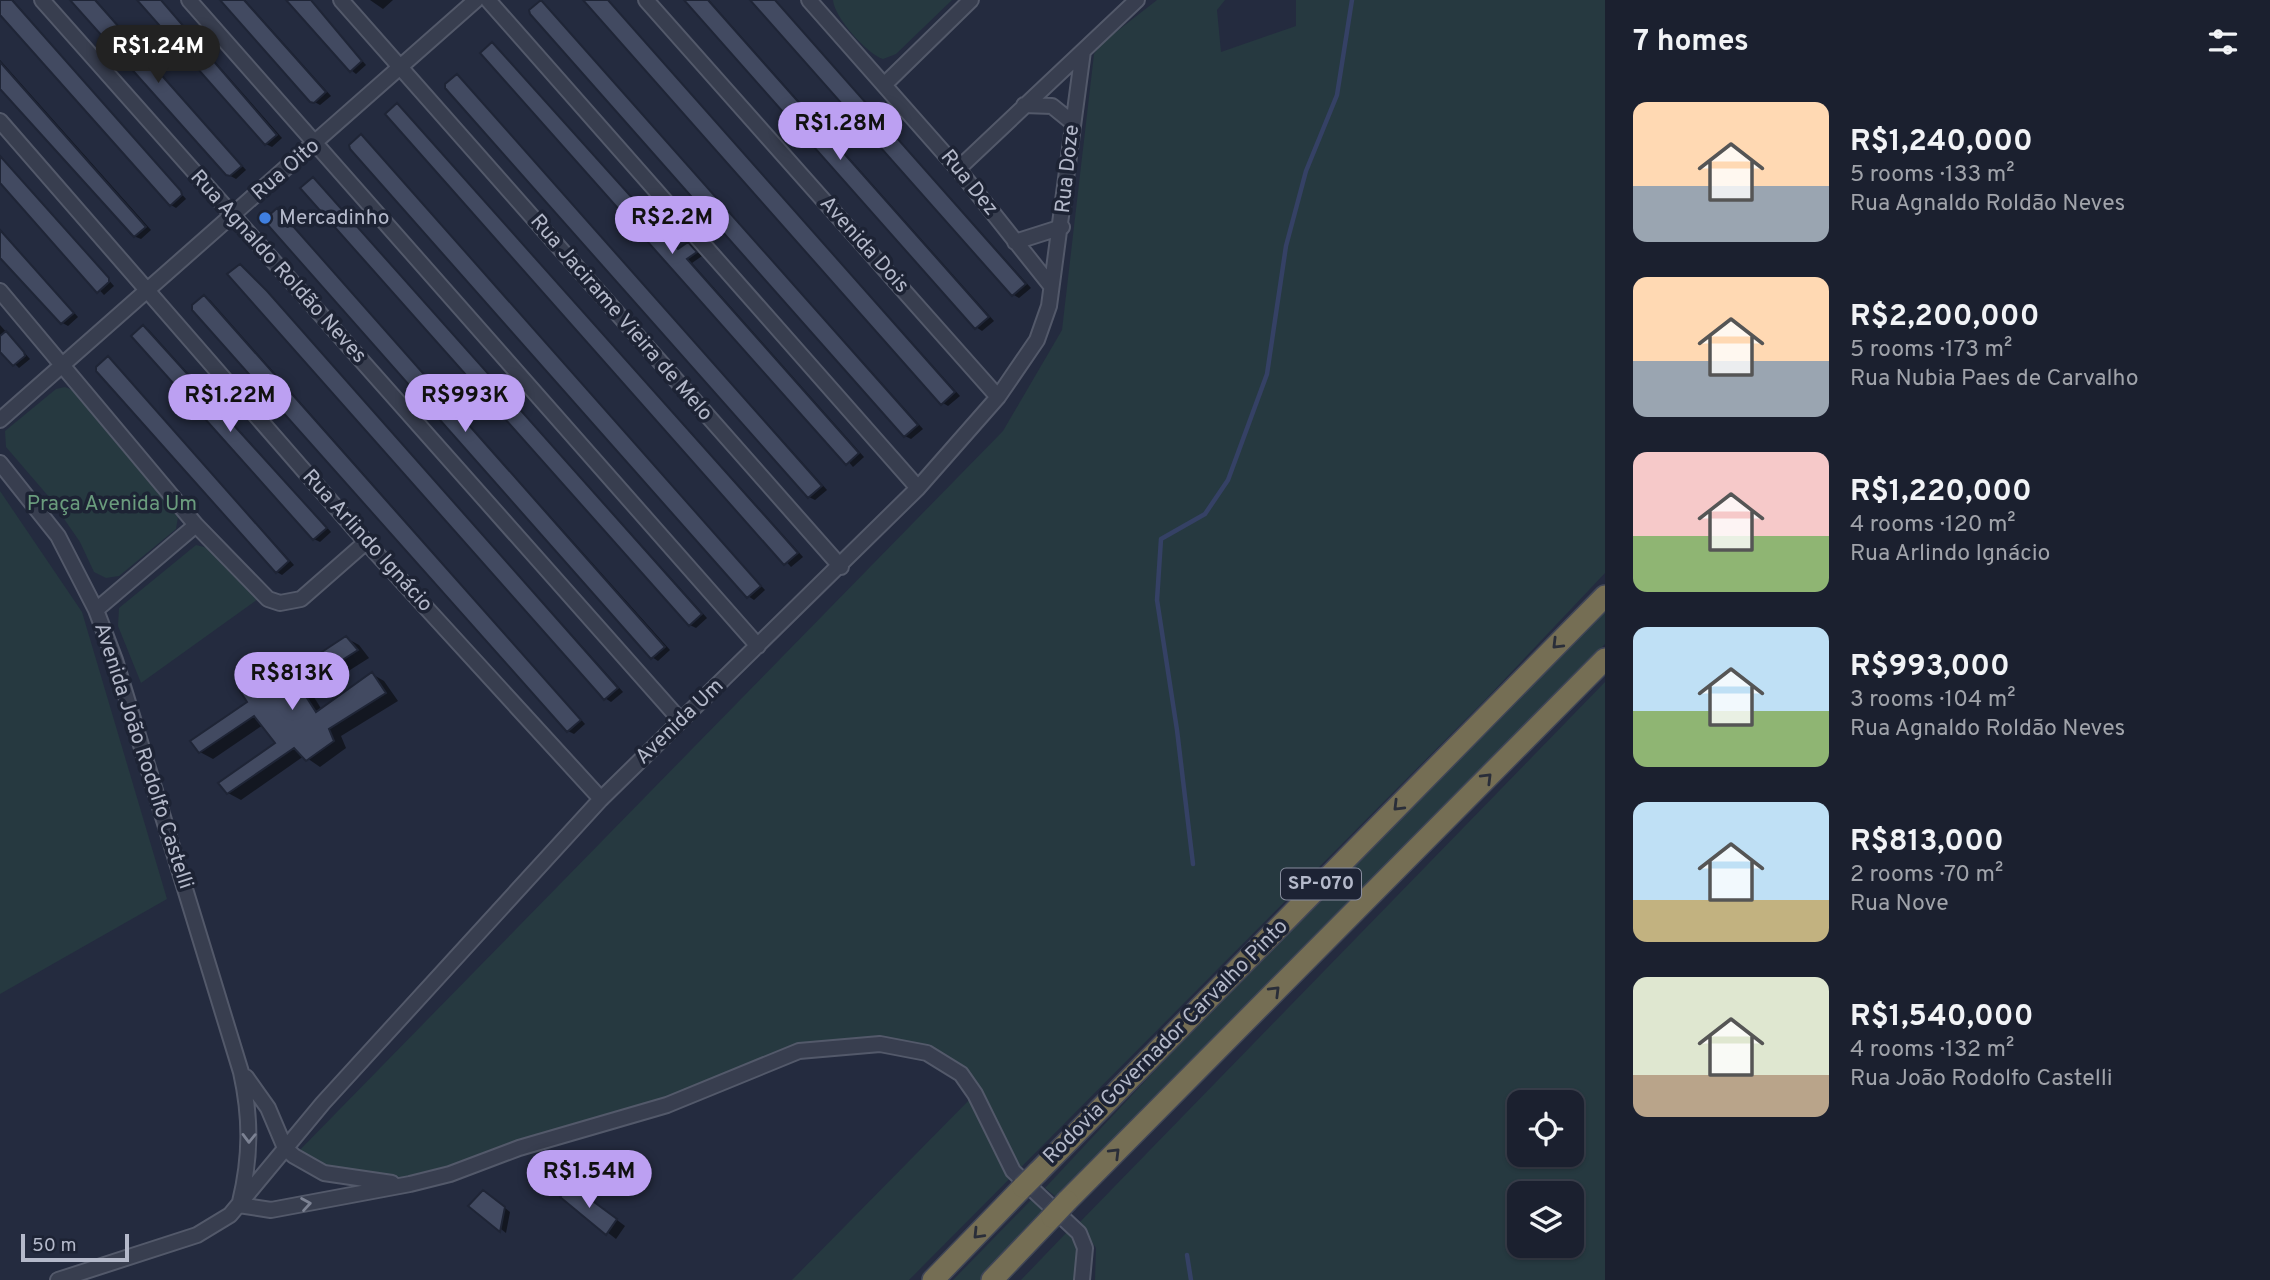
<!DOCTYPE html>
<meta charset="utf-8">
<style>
:root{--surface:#1b202f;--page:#282d3b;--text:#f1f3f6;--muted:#a0a3aa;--line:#393e4b;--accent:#bca0f2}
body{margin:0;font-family:Overpass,sans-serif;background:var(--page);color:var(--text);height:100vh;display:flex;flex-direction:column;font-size:26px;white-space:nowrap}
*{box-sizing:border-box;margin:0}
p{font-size:23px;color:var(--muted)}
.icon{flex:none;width:38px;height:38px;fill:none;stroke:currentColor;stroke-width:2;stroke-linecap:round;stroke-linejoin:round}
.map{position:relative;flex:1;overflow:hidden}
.drawer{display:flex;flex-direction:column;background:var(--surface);width:665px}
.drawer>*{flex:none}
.tools{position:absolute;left:1507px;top:1090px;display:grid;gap:14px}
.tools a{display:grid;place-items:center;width:77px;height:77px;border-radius:14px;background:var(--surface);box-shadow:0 2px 5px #0004,0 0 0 2px var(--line);font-size:35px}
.scale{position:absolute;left:21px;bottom:18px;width:108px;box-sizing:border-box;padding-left:7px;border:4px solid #b4b9ca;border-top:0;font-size:19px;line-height:24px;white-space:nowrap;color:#b4b9ca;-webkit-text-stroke:5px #1d2334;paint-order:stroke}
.price{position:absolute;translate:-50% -60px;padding:0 16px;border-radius:24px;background:var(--accent);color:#111;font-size:23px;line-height:46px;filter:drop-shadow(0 2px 4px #0008)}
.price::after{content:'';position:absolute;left:50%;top:42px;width:21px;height:16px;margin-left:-10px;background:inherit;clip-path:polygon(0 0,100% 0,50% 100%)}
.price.selected{background:#222;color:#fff}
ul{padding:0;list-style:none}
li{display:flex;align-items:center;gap:21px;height:175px;padding:0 28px}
li span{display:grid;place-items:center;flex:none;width:196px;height:140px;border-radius:14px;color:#555}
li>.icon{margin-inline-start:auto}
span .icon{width:84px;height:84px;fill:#fffc;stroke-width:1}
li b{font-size:30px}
h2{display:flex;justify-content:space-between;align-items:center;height:84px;padding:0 28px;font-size:30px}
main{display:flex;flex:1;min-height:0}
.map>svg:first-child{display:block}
.green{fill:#263940;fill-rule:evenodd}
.shadow{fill:#0007}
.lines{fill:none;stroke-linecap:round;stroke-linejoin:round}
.stream{stroke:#354165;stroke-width:4.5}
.building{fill:#424a61;stroke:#1f2536;stroke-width:2}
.minor-casing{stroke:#53596a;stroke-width:18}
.highway-casing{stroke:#404657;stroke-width:24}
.minor{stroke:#383e4f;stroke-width:14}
.highway{stroke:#756e54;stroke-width:21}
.highway-bridge-casing{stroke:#404657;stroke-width:24;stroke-linecap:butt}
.highway-bridge{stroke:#756e54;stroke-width:21}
.oneway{stroke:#2a2e39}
.oneway2{stroke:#7c8293}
.shop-dot{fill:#3f7fe0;stroke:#1d2334;stroke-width:2.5}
.labels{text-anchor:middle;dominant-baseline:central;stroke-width:7;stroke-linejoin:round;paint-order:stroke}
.shield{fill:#1d2334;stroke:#878c9d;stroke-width:2}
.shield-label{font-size:19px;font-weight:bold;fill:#b4b9ca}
.street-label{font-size:21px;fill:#b4b9ca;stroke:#1d2334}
.poi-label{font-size:21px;fill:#b4b9ca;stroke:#1d2334;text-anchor:start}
.park-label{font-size:21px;fill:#6a9c7d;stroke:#1d2334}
</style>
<main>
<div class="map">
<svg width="1605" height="1280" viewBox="0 0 1605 1280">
<rect width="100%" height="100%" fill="#242b3f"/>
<path class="green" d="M833,0H952L896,54L883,59C867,54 834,17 833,0Z
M1157,0H1225L1217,10L1221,52L1296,26V0H1605V573L1486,699L909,1280H792L975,1094L961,1074L882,1037L830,1041L772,1060L696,1092L403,1186L324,1173L294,1156L1003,431L1062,330L1094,54L1103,42Z
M65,387L80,393L179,511L176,529L119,576L106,578L94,572L80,542L49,497L6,447L5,431L56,389Z
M0,491L82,612L167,899L0,994Z
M196,545L216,550L258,599L141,683L118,626L119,608Z
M1605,608V644L1061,1201L1045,1188L1174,1050Z
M1605,682V1280H1095L1096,1248L1079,1223ZM1519,1102H1572V1155H1519ZM1519,1194H1572V1246H1519Z
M1032,1199L1047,1214L985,1280H953Z
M1068,1231H1072L1080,1250L1079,1280H1021Z"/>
<path class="shadow" d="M0,0H13L186,199L176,208L171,205L0,12Z
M73,0H96L246,170L236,179L227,174Z
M139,0H161L282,138L272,147L266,144Z
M222,0H245L331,96L320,105L311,100Z
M289,0H310L366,65L356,74L351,70Z
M370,0H393L383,9Z
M585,0H606L960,396L948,406L943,403Z
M686,0H709L994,321L982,331L976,327Z
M752,0H774L1031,288L1019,298L1014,295Z
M541,2L923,429L911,439L905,436Z
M493,44L680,250L688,244L702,256L692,263L864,457L853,467Z
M0,60L151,230L141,239L131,235L0,87Z
M457,76L827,490L815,500L809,497Z
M397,105L803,557L791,567L387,114Z
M361,137L765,590L754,600L748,596Z
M0,156L114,286L104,295L0,181Z
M313,179L707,618L696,628L690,625Z
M277,210L670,650L658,661L652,657Z
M0,229L78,317L68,326L59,321L0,255Z
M240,266L246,269L623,692L611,702L605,698Z
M204,297L210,300L585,724L574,734L568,731Z
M0,325L30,359L19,368L0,349Z
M144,327L149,330L331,532L320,542L314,539Z
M108,358L294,565L282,575L277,572Z
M346,638L359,645L369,658L312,694L322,710L372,674L384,681L398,701L341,736L346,748L320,767L304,756L241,800L228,793L277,744L263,725L213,759L200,752L282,666L293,672Z
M580,1192L625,1226L616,1239L562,1197Z
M489,1195L510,1212L506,1233L471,1205Z"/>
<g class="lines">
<path class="stream" d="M1193,864L1177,730L1157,600L1161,539L1205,514L1228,480L1267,374L1286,246L1306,171L1337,95L1352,0
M1187,1255L1191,1280"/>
</g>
<path class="building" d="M0,0H12L181,191L182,195L170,206L0,15Z
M70,0H95L242,166L230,176L226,175Z
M137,0H161L277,135L265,145Z
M220,0H244L326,92L314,103L310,102Z
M286,0H311L362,61L350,72Z
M541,0L918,425L904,437L530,14L529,10Z
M583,0H608L955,392L941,405Z
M684,0H708L989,317L975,329Z
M750,0H775L1026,284L1012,296Z
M492,42L678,249L688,242L697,252L687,259L859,453L846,465L480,53Z
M0,62L146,227L134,237L0,89Z
M457,74L822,486L808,498L445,88V84Z
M397,103L798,553L784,565L385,114Z
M361,134L761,586L747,598L350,149L349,145Z
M0,156L109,278V282L97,293L0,183Z
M313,177L702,614L689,626L300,188Z
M277,208L665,647L651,659L266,223L265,219Z
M0,230L74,313L61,324L0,258Z
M240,264L267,291L618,688L604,700L599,694L227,274Z
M204,295L581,720L567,732L192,310V305Z
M143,325L327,528L313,540L131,336Z
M6,331L24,352L25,356L13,366L0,352V336Z
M108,356L289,561L276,573L96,371V367Z
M346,636L358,650L300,687L316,712L372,672L386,693L329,729L334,741L306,761L294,748L227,794L218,783L275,743L254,716L199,753L190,741L247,702L240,691L282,664L290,673Z
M571,1185L617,1219L606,1235L560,1197Z
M483,1190L505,1207L500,1232L468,1206Z"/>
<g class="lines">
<g class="minor-casing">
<path id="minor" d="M42,0L681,721
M189,0L758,646
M341,0L841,567
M488,0L918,488
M646,0L998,397
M809,0L958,169L1051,286
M885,84L971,0
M1024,105L1052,106L1073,123
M0,121L366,542L601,799
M958,169L1137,0
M1015,242L1062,227
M0,291L196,525L268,599L280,603L301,599L366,542
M0,420L476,0
M0,463L58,536L96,610L115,660L241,1072C251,1117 251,1157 240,1202
M96,610L196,525
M246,1077L268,1108L285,1148L294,1156L324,1173L392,1183
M239,1205L271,1210L410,1184L450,1174L519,1148L667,1105L799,1051L880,1044L927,1053L961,1074L975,1094L1013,1171L1079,1233L1085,1248L1082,1280
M58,1280L197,1235L230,1215L323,1103L601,799L918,488L998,397L1037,340L1049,306L1083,51"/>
</g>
<g class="highway-casing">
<path id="highway" d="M1038,1172L1605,596
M1067,1201L1605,659
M933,1280L1023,1187
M992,1280L1052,1217"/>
</g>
<use href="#minor" class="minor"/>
<use href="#highway" class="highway"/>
<g class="highway-bridge-casing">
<path id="highway-bridge" d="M1023,1187L1038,1172
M1052,1217L1067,1201"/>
</g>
<use href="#highway-bridge" class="highway-bridge"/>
</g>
<defs><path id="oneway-chevron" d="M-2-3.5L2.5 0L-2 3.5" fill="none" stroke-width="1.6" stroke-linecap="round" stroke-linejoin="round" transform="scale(1.75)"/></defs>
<g class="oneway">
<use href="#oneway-chevron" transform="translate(1557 644) rotate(135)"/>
<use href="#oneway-chevron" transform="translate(1487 778) rotate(-45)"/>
<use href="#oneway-chevron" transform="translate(1398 806) rotate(135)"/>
<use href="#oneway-chevron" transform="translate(1275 991) rotate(-45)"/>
<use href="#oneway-chevron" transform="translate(1115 1153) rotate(-45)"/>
<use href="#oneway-chevron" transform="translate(978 1234) rotate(134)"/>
</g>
<g class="oneway2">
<use href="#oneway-chevron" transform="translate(249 1138) rotate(91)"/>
<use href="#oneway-chevron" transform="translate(306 1204) rotate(-9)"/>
</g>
<circle class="shop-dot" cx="265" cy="218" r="7"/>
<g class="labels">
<rect class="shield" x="1281" y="868.5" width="80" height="31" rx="5"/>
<g class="shield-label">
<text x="1321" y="884">SP-070</text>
</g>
<g class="street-label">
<text transform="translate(1068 169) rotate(-84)">Rua Doze</text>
<text transform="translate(286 170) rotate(-41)">Rua Oito</text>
<text transform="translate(969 183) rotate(51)">Rua Dez</text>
<text transform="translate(864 245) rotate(48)">Avenida Dois</text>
<text transform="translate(278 267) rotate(48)">Rua Agnaldo Roldão Neves</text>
<text transform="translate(621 318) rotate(49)">Rua Jacirame Vieira de Melo</text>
<text transform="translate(367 541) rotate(48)">Rua Arlindo Ignácio</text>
<text transform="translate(680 722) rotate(-44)">Avenida Um</text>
<text transform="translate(143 756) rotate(72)">Avenida João Rodolfo Castelli</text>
<text transform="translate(1166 1042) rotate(-45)">Rodovia Governador Carvalho Pinto</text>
</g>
<g class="poi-label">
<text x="279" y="218">Mercadinho</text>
</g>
<g class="park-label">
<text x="112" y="504">Praça Avenida Um</text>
</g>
</g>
</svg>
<div class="tools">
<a><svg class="icon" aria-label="locate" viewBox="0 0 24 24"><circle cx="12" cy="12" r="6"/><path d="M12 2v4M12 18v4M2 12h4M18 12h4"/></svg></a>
<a><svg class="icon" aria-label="layers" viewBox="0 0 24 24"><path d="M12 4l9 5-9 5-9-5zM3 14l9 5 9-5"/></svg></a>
</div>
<div class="scale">50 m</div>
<b class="price selected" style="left:158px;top:85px">R$1.24M</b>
<b class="price" style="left:840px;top:162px">R$1.28M</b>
<b class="price" style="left:672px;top:256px">R$2.2M</b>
<b class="price" style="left:230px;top:434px">R$1.22M</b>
<b class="price" style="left:465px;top:434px">R$993K</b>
<b class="price" style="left:292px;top:712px">R$813K</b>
<b class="price" style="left:589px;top:1210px">R$1.54M</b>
</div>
<section class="drawer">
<h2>7 homes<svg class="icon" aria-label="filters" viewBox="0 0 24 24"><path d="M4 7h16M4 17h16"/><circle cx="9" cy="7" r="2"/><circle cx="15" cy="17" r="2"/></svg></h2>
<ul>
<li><span style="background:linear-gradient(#ffd9b3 60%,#9aa5b1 0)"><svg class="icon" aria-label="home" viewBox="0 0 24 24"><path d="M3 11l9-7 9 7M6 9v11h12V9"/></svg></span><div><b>R$1,240,000</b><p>5 rooms · 133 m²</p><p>Rua Agnaldo Roldão Neves</p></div></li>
<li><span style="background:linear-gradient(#ffd9b3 60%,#9aa5b1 0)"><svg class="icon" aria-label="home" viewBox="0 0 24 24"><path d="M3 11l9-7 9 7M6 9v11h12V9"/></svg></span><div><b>R$2,200,000</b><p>5 rooms · 173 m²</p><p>Rua Nubia Paes de Carvalho</p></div></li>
<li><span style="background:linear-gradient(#f6c9c9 60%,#8fb573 0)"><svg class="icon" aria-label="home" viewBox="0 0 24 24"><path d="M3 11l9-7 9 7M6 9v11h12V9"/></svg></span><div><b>R$1,220,000</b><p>4 rooms · 120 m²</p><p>Rua Arlindo Ignácio</p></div></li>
<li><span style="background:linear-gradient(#bfe0f5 60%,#8fb573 0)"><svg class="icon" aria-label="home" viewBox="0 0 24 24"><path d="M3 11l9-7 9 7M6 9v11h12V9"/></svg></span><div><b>R$993,000</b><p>3 rooms · 104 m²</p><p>Rua Agnaldo Roldão Neves</p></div></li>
<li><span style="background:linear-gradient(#bfe0f5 70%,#c2b280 0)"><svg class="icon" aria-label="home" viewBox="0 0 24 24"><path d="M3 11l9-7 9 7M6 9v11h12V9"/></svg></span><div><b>R$813,000</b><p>2 rooms · 70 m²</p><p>Rua Nove</p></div></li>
<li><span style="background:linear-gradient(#dfe7d0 70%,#b9a48a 0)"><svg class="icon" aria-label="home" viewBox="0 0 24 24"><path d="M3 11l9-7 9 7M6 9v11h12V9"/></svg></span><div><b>R$1,540,000</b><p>4 rooms · 132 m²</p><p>Rua João Rodolfo Castelli</p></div></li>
</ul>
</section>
</main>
